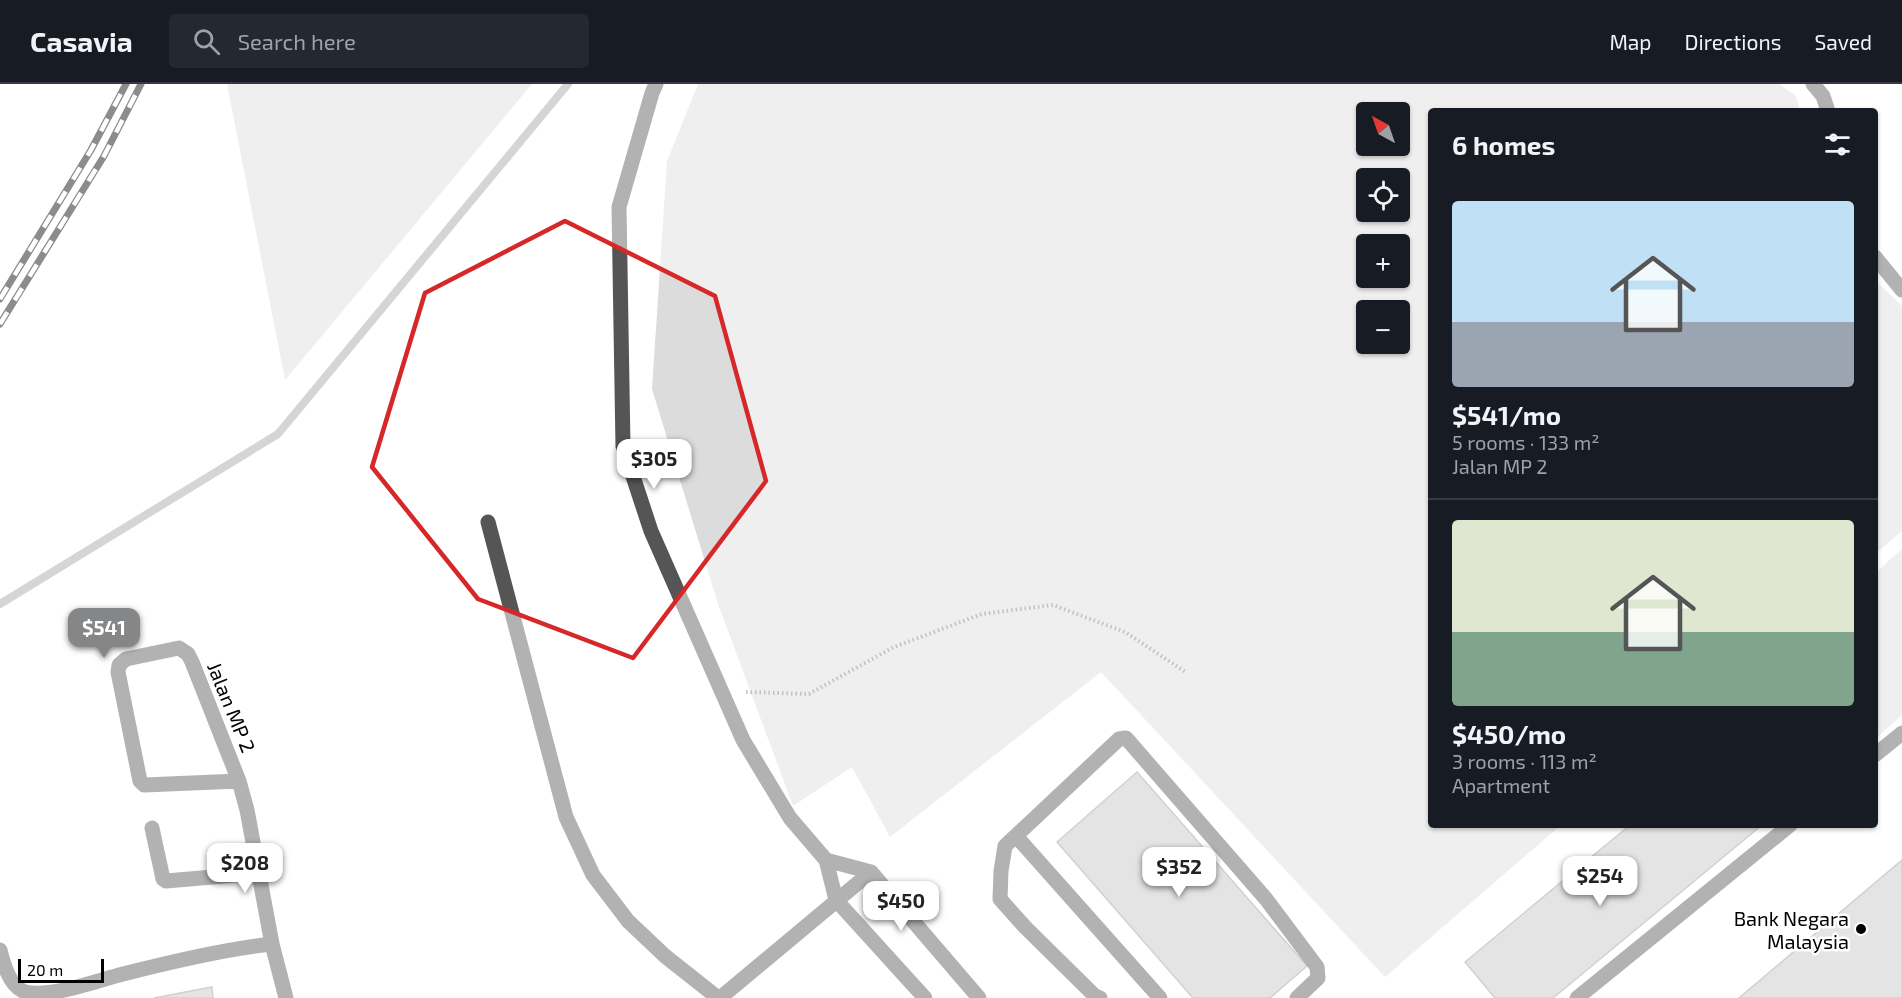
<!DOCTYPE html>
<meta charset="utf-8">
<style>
:root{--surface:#171b24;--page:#242831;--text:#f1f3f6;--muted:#9ea1a6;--line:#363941;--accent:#858687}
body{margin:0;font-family:"Exo 2",sans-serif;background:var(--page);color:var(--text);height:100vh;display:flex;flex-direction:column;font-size:22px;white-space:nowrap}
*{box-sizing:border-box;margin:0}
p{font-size:20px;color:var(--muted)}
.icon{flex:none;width:33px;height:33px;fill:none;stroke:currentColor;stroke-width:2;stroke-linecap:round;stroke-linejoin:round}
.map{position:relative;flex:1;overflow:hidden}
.panel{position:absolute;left:1428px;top:24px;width:450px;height:720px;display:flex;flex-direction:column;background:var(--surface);border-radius:6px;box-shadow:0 2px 4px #0004}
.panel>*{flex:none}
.needle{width:39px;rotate:320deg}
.tools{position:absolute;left:1356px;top:18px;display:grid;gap:12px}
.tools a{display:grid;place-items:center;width:54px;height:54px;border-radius:6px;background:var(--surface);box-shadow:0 2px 4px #0004;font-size:30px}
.scale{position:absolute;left:18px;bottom:15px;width:86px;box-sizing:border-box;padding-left:6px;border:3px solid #000;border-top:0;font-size:16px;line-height:21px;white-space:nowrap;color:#000;-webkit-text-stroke:4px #fff;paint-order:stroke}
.price{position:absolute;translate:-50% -51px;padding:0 14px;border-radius:12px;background:#fff;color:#222;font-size:20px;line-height:39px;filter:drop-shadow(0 2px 3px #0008)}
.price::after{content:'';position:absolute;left:50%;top:36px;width:18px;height:14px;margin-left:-9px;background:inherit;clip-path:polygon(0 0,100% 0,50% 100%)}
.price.on{background:var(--accent);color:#fff}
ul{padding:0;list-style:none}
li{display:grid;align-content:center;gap:12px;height:318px;padding:0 24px}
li+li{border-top:2px solid var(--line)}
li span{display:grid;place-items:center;height:186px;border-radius:6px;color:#555}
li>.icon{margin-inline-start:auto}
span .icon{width:108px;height:108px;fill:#fffc;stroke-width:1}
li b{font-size:26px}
h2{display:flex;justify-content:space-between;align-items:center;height:72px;padding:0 24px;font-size:26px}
header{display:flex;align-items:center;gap:36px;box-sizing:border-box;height:84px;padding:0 30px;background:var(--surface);border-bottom:2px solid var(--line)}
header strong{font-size:28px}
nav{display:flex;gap:33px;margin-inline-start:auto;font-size:21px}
.search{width:420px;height:54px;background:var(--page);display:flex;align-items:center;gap:15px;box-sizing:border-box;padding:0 21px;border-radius:6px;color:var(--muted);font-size:22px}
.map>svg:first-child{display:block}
.green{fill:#dcdcdc;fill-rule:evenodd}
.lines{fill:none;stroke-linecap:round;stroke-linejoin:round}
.stream{stroke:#a3a3a3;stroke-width:8}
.building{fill:#c4c4c4;stroke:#999;stroke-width:1.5}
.path{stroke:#777;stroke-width:4;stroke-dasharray:1.5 3;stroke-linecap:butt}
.minor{stroke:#555;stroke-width:15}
.rail-casing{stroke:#000;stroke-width:7}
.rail{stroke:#fff;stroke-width:4.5;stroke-dasharray:14;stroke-linecap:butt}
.marked{fill:none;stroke:#d62828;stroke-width:4.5;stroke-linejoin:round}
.poi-dot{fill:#000;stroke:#fff;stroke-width:2}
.labels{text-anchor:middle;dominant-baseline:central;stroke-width:5;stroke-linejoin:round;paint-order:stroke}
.street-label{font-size:20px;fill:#000;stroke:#fff}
.poi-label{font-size:20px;fill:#000;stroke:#fff;text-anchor:end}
</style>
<header>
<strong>Casavia</strong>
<div class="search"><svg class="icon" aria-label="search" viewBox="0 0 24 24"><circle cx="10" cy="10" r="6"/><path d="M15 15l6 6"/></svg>Search here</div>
<nav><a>Map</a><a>Directions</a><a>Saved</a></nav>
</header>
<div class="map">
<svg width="1902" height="914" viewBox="0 0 1902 914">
<rect width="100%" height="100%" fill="#fff"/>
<path class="green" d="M227,0H532L285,296Z
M698,0H1779L1796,12L1800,27H1431V741H1561L1385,893L1101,588L890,753L852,683L793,722L718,520L652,305L667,77ZM1366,28H1400V62H1366ZM1366,94H1400V128H1366ZM1400,160V194H1366V160ZM1366,226H1400V260H1366Z
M1875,196L1902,222V447L1875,470Z
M1902,465V631L1875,655V489Z"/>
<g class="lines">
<path class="stream" d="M0,520L278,350L568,0"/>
</g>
<path class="building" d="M1137,688L1307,882L1270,914H1193L1057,758Z
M1630,741H1762L1553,914H1495L1465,878Z
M1902,776V914H1739Z
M212,903L213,914H154Z"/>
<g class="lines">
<path class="path" d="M746,608L809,610L894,563L982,530L1053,521L1125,548L1187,589"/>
<path class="minor" d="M656,0L652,9L619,123L623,362L651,447L743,656L790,734L826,776L836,816L925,914
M1813,0L1823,12L1828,27
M1875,173L1902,206
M488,438L566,733L593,791L628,837L665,872L718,914
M1875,671L1902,649
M239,697L144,701L140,697L118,588L119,581L126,575L179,564L188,570L192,578L239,697L247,726L272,860L286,914
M152,744L163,795L166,797L258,789
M1016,752L1160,914
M826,776L871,788L979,914
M0,866C3,879 10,903 25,908C52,914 95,897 123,890C170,878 224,865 272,860
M720,914L871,788
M1100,914L1095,912L1025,843L1000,815L1001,787L1005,762L1119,655L1126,654L1266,815L1317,883L1318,894L1297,914
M1577,914L1790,741"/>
<g class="rail-casing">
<path id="rail" d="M0,215L91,66L126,0
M0,240L104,72L141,0"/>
</g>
<use href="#rail" class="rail"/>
</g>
<path d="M0 0H1902V914H0ZM565,137L715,212L766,397L633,574L478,515L372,383L425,209Z" fill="#fff" fill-opacity=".55" fill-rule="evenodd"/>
<path class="marked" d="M565,137L715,212L766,397L633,574L478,515L372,383L425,209Z"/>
<circle class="poi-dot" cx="1861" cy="845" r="6"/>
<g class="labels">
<g class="street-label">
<text transform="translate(232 623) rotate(68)">Jalan MP 2</text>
</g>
<g class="poi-label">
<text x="1849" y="834">Bank Negara<tspan x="1849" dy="23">Malaysia</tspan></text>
</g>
</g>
</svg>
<div class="tools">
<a><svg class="needle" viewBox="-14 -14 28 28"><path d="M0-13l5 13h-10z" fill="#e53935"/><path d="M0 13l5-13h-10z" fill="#9ea1a6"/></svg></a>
<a><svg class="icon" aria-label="locate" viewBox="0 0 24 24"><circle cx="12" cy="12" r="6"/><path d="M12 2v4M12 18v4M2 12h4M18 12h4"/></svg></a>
<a>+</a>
<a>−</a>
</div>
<div class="scale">20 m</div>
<b class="price" style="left:654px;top:406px">$305</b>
<b class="price on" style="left:104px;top:575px">$541</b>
<b class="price" style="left:245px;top:810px">$208</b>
<b class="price" style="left:1179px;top:814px">$352</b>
<b class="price" style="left:1600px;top:823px">$254</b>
<b class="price" style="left:901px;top:848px">$450</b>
<section class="panel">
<h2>6 homes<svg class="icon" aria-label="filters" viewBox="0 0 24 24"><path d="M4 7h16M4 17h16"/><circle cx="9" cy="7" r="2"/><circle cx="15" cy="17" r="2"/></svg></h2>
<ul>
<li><span style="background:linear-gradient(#bfe0f5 65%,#9aa5b1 0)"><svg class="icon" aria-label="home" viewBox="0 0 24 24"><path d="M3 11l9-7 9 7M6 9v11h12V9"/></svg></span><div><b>$541/mo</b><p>5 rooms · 133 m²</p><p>Jalan MP 2</p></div></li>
<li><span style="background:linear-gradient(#dfe7d0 60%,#7fa58c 0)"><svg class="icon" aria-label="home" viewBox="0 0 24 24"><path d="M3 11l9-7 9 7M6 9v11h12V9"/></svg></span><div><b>$450/mo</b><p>3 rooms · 113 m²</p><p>Apartment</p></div></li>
</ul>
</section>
</div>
